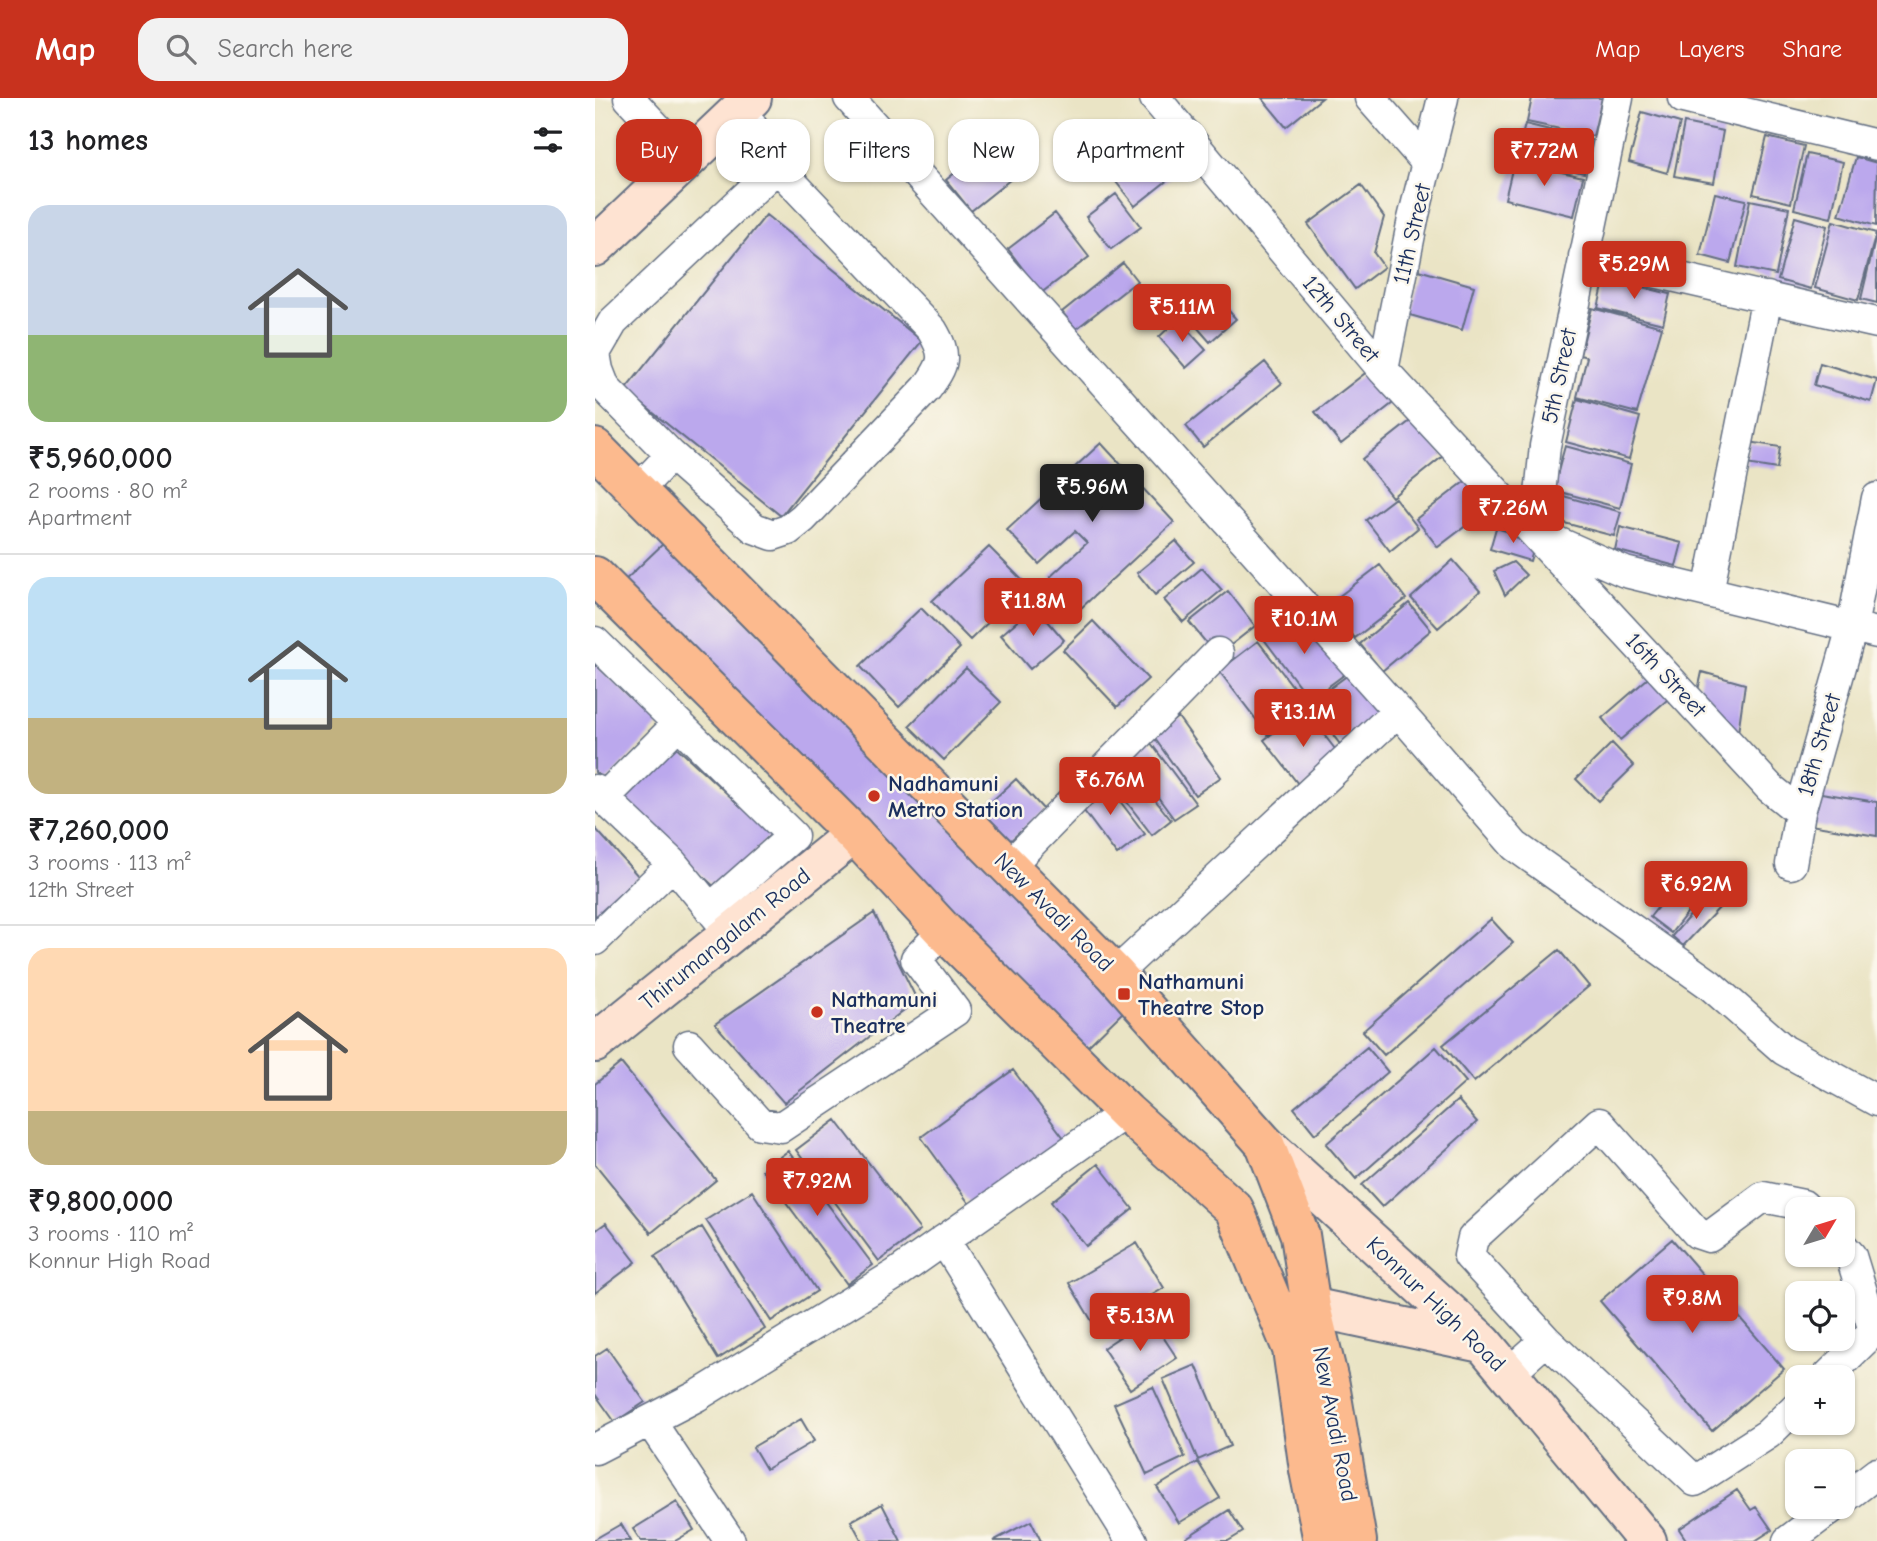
<!DOCTYPE html>
<meta charset="utf-8">
<style>
:root{--surface:#fff;--page:#f2f2f2;--text:#202124;--muted:#757577;--line:#e0e0e0;--accent:#c8321e}
body{margin:0;font-family:"Comic Neue",sans-serif;background:var(--page);color:var(--text);height:100vh;display:flex;flex-direction:column;font-size:26px;white-space:nowrap}
*{box-sizing:border-box;margin:0}
p{font-size:23px;color:var(--muted)}
.icon{flex:none;width:38px;height:38px;fill:none;stroke:currentColor;stroke-width:2;stroke-linecap:round;stroke-linejoin:round}
.map{position:relative;flex:1;overflow:hidden}
.details{display:flex;flex-direction:column;background:var(--surface);width:595px}
.details>*{flex:none}
.top-card{position:absolute;left:21px;top:21px;width:665px;height:63px;display:flex;gap:14px}
.needle{width:46px;rotate:52deg}
.buttons{position:absolute;left:1190px;top:1099px;display:grid;gap:14px}
.buttons a{display:grid;place-items:center;width:70px;height:70px;border-radius:14px;background:var(--surface);box-shadow:0 2px 5px #0004;font-size:35px}
.price{position:absolute;translate:-50% -60px;padding:0 16px;border-radius:7px;background:var(--accent);color:#fff;font-size:23px;line-height:46px;filter:drop-shadow(0 2px 4px #0008)}
.price::after{content:'';position:absolute;left:50%;top:42px;width:21px;height:16px;margin-left:-10px;background:inherit;clip-path:polygon(0 0,100% 0,50% 100%)}
.price.active{background:#222;color:#fff}
ul{padding:0;list-style:none}
li{display:grid;align-content:center;gap:14px;height:371px;padding:0 28px}
li+li{border-top:2px solid var(--line)}
li span{display:grid;place-items:center;height:217px;border-radius:21px;color:#555}
li>.icon{margin-inline-start:auto}
span .icon{width:126px;height:126px;fill:#fffc;stroke-width:1}
li b{font-size:30px}
h2{display:flex;justify-content:space-between;align-items:center;height:84px;padding:0 28px;font-size:30px}
.tag{padding:0 24px;border-radius:21px;background:var(--surface);box-shadow:0 2px 5px #0004;font-size:24px;line-height:63px}
.tag.active{background:var(--accent);color:#fff}
header{display:flex;align-items:center;gap:42px;box-sizing:border-box;height:98px;padding:0 35px;background:var(--accent);color:#fff}
header strong{font-size:33px}
nav{display:flex;gap:38px;margin-inline-start:auto;font-size:24px}
.search{width:490px;height:63px;background:var(--page);display:flex;align-items:center;gap:18px;box-sizing:border-box;padding:0 24px;border-radius:21px;color:var(--muted);font-size:26px}
main{display:flex;flex:1;min-height:0}
.map>svg:first-child{display:block}
.building{fill:#bba8ed}
.lines{fill:none;stroke-linecap:round;stroke-linejoin:round}
.street-casing{stroke:#636e82;stroke-width:33}
.secondary-casing{stroke:#636e82;stroke-width:42}
.primary-casing{stroke:#636e82;stroke-width:42}
.street{stroke:#fff;stroke-width:30}
.secondary{stroke:#fee3d2;stroke-width:38}
.primary{stroke:#fcba8e;stroke-width:38}
.poi-dot{fill:#c8321e;stroke:#fbf7ec;stroke-width:2.5}
.labels{text-anchor:middle;dominant-baseline:central;stroke-width:5;stroke-linejoin:round;paint-order:stroke}
.street-label{font-size:23px;fill:#1b2f5e;stroke:#fbf7ec}
.poi-label{font-size:23px;font-weight:bold;fill:#1b2f5e;stroke:#fbf7ec;text-anchor:start}
</style>
<header>
<strong>Map</strong>
<div class="search"><svg class="icon" aria-label="search" viewBox="0 0 24 24"><circle cx="10" cy="10" r="6"/><path d="M15 15l6 6"/></svg>Search here</div>
<nav><a>Map</a><a>Layers</a><a>Share</a></nav>
</header>
<main>
<section class="details">
<h2>13 homes<svg class="icon" aria-label="filters" viewBox="0 0 24 24"><path d="M4 7h16M4 17h16"/><circle cx="9" cy="7" r="2"/><circle cx="15" cy="17" r="2"/></svg></h2>
<ul>
<li><span style="background:linear-gradient(#c9d6e8 60%,#8fb573 0)"><svg class="icon" aria-label="home" viewBox="0 0 24 24"><path d="M3 11l9-7 9 7M6 9v11h12V9"/></svg></span><div><b>₹5,960,000</b><p>2 rooms · 80 m²</p><p>Apartment</p></div></li>
<li><span style="background:linear-gradient(#bfe0f5 65%,#c2b280 0)"><svg class="icon" aria-label="home" viewBox="0 0 24 24"><path d="M3 11l9-7 9 7M6 9v11h12V9"/></svg></span><div><b>₹7,260,000</b><p>3 rooms · 113 m²</p><p>12th Street</p></div></li>
<li><span style="background:linear-gradient(#ffd9b3 75%,#c2b280 0)"><svg class="icon" aria-label="home" viewBox="0 0 24 24"><path d="M3 11l9-7 9 7M6 9v11h12V9"/></svg></span><div><b>₹9,800,000</b><p>3 rooms · 110 m²</p><p>Konnur High Road</p></div></li>
</ul>
</section>
<div class="map">
<svg width="1282" height="1443" viewBox="0 0 1282 1443">
<rect width="100%" height="100%" fill="#fbf7ec"/>
<filter id="ink" filterUnits="userSpaceOnUse"><feTurbulence type="fractalNoise" baseFrequency=".0143" numOctaves="2"/><feDisplacementMap in="SourceGraphic" scale="14" xChannelSelector="R" yChannelSelector="G"/><feConvolveMatrix kernelMatrix="1 2 1 2 8 2 1 2 1" color-interpolation-filters="sRGB"/></filter>
<filter id="wash" filterUnits="userSpaceOnUse"><feTurbulence type="fractalNoise" baseFrequency=".00686" numOctaves="4" result="noise"/><feDisplacementMap in="SourceGraphic" scale="28" xChannelSelector="R" yChannelSelector="G"/><feGaussianBlur stdDeviation="1.57" result="paint"/><feColorMatrix in="noise" values="0 0 0 0 0 0 0 0 0 0 0 0 0 0 0 0 0 1.4 0 .05"/><feComposite in="paint" operator="in"/></filter>
<g filter="url(#wash)">
<rect width="100%" height="100%" fill="#eae4c5"/>
<g id="blocks">
<path class="building" d="M667,0H727L691,29Z
M937,0H1007L998,38L932,24Z
M1047,14L1085,25L1072,75L1034,64Z
M1089,25L1128,33L1119,85L1079,78Z
M930,26L996,42L989,75L922,59Z
M572,29L598,62L540,108L514,75Z
M411,34L436,65L376,113L351,82Z
M1172,39L1209,48L1196,105L1158,96Z
M1212,56L1248,64L1236,120L1199,111Z
M1261,59L1282,65L1281,128L1244,117Z
M919,63L988,79L979,118L910,101Z
M766,87L789,119L779,155L789,169L760,191L713,126Z
M1120,95L1151,102L1135,165L1105,157Z
M521,96L546,129L516,151L491,119Z
M1155,102L1194,110L1181,177L1142,169Z
M460,115L494,159L446,195L413,151Z
M171,117L327,243L186,418L30,292Z
M1200,119L1232,128L1216,191L1183,182Z
M1238,123L1281,135L1263,202L1220,190Z
M1281,138H1282V205L1266,201Z
M528,165L542,183L481,231L467,214Z
M820,171L879,188L867,232L808,215Z
M1010,180L1075,196L1068,226L1003,210Z
M614,190L641,221L615,244L588,213Z
M997,210L1067,229L1042,315L982,299L992,259L985,257Z
M583,221L611,252L591,270L564,239Z
M670,264L687,285L608,349L591,328Z
M1225,265L1282,282L1276,304L1219,287Z
M773,273L798,305L746,346L720,314Z
M982,301L1045,319L1034,361L971,344Z
M819,320L848,358L797,399L767,361Z
M1154,344L1185,349L1182,371L1151,366Z
M506,345L579,424L485,511L455,479L492,445L480,433L444,466L412,432Z
M970,348L1036,366L1025,410L958,392Z
M877,378L898,407L843,449L821,421Z
M961,396L1026,414L1019,438L954,421Z
M800,400L823,430L795,453L771,422Z
M1025,429L1087,445L1081,468L1020,452Z
M901,430L941,442L935,463L895,451Z
M72,442L533,909L486,955L24,488Z
M581,443L599,464L560,497L542,475Z
M394,449L432,487L375,542L337,503Z
M858,462L885,493L843,530L816,500Z
M918,464L931,477L910,497L899,473Z
M785,467L811,501L760,540L734,506Z
M607,470L627,492L588,524L569,502Z
M633,493L660,528L622,558L594,524Z
M814,505L836,532L787,573L765,546Z
M440,508L469,542L435,571L406,537Z
M326,510L365,550L304,609L265,568Z
M703,514L750,576L715,602L668,540Z
M498,523L553,581L522,609L468,552Z
M663,543L712,607L673,637L624,573Z
M0,566L64,626L11,684L0,674Z
M371,570L406,604L349,662L314,628Z
M757,574L790,617L748,650L714,606Z
M1107,574L1150,586L1143,635L1102,597Z
M1059,575L1078,597L1025,642L1007,620Z
M709,611L747,660L707,691L669,642Z
M583,619L626,679L600,697L558,638Z
M550,637L601,706L579,721L529,653Z
M77,645L176,736L124,793L25,702Z
M1017,645L1039,668L1003,703L981,681Z
M527,660L576,722L557,737L509,674Z
M421,681L449,712L414,744L385,714Z
M508,681L550,736L522,757L480,701Z
M1220,694L1282,704V738L1215,727Z
M0,730L44,779L0,819Z
M1082,785L1103,801L1076,835L1055,819Z
M1112,798L1125,809L1088,848L1077,838Z
M279,815L322,902L189,1005L120,926Z
M896,821L918,845L789,957L768,933Z
M964,852L994,888L879,984L848,947Z
M772,949L793,974L720,1036L699,1010Z
M841,949L871,984L761,1081L731,1046Z
M26,965L121,1082L56,1135L0,1066V986Z
M418,972L469,1040L376,1108L326,1039Z
M863,1002L882,1024L787,1109L767,1087Z
M241,1022L325,1132L284,1163L201,1052Z
M193,1053L278,1167L252,1186L167,1072Z
M503,1066L538,1111L491,1148L456,1104Z
M157,1093L222,1193L176,1223L111,1122Z
M11,1125L41,1164L0,1195V1133Z
M107,1129L170,1231L123,1261L60,1158Z
M1077,1141L1189,1271L1117,1333L1005,1203Z
M542,1145L569,1190L501,1230L474,1185Z
M555,1219L582,1260L535,1291L508,1250Z
M12,1250L50,1304L20,1324L0,1296V1258Z
M601,1267L635,1348L603,1362L568,1281Z
M558,1289L590,1359L552,1377L519,1306Z
M206,1321L219,1343L171,1371L158,1349Z
M603,1364L625,1400L584,1425L562,1389Z
M1142,1392L1156,1412L1161,1409L1177,1432L1160,1443H1092L1084,1431Z
M82,1404L99,1432L80,1443H46L38,1431Z
M287,1406L306,1443H267L256,1423Z
M634,1412L648,1434L633,1443H593L591,1440Z
M436,1423L446,1443H398Z
M26,1426L36,1443H0V1441Z"/>
</g>
</g>
<g filter="url(#ink)">
<use href="#blocks" fill-opacity="0" stroke="#636e82" stroke-width="2"/>
<g class="lines">
<g class="street-casing">
<path id="street" d="M34,0L92,62
M254,0L816,628L920,748L1114,886L1189,952L1282,1003
M560,0L788,272L1175,690L1205,714
M775,0L833,66
M1088,0L1282,47
M989,158L1282,225
M788,272L818,121L848,0
M76,357L10,290L3,272L0,255L18,224L182,69
M42,393L76,357L159,430L178,437L193,432L208,420L332,290C349,266 353,259 337,232L182,69L146,11
M941,435L950,348L1023,0
M951,439L1030,474L1282,535
M1113,494L1172,199
M0,544L198,738L115,811
M0,692L78,766
M9,700L83,626
M1196,766L1205,714L1257,529L1282,400
M414,768L623,555
M0,842L78,766L127,825
M520,876L803,613
M94,947L165,1026L186,1029L360,913L321,861L349,833
M349,1142L537,1443
M913,1276L951,1242
M1232,1279L1279,1233L1256,1158L1248,1149
M1202,1308L1173,1336L1100,1383L951,1242L874,1158L878,1140L1004,1025L1102,1135L1114,1139L1168,1099L1208,1107L1212,1111
M55,1323L135,1443
M0,1351L102,1298L301,1176L531,1014
M1248,1401L1282,1375
M1193,1443L1238,1409"/>
</g>
<g class="secondary-casing">
<path id="secondary" d="M0,149L157,0
M0,945L259,736
M670,1046L888,1245L1052,1443
M685,1216L716,1209L886,1245"/>
</g>
<g class="primary-casing">
<path id="primary" d="M0,350L520,876L670,1046L705,1137L716,1209L735,1287L762,1443
M0,478L259,736L349,833L531,1014L639,1111L697,1251L714,1372L728,1443"/>
</g>
<use href="#street" class="street"/>
<use href="#secondary" class="secondary"/>
<use href="#primary" class="primary"/>
</g>
</g>
<g class="poi-dot">
<circle cx="279" cy="698" r="7"/>
<rect x="522" y="889" width="14" height="14" rx="3.5"/>
<circle cx="222" cy="914" r="7"/>
</g>
<g class="labels">
<g class="street-label">
<text transform="translate(817 136) rotate(-77)">11th Street</text>
<text transform="translate(746 221) rotate(50)">12th Street</text>
<text transform="translate(964 278) rotate(-78)">5th Street</text>
<text transform="translate(1071 577) rotate(47)">16th Street</text>
<text transform="translate(1224 647) rotate(-74)">18th Street</text>
<text transform="translate(459 814) rotate(45)">New Avadi Road</text>
<text transform="translate(130 841) rotate(-39)">Thirumangalam Road</text>
<text transform="translate(841 1206) rotate(44)">Konnur High Road</text>
<text transform="translate(740 1326) rotate(79)">New Avadi Road</text>
</g>
<g class="poi-label">
<text x="293" y="685">Nadhamuni<tspan x="293" dy="26">Metro Station</tspan></text>
<text x="543" y="883">Nathamuni<tspan x="543" dy="26">Theatre Stop</tspan></text>
<text x="236" y="901">Nathamuni<tspan x="236" dy="26">Theatre</tspan></text>
</g>
</g>
</svg>
<div class="buttons">
<a><svg class="needle" viewBox="-14 -14 28 28"><path d="M0-13l5 13h-10z" fill="#e53935"/><path d="M0 13l5-13h-10z" fill="#757577"/></svg></a>
<a><svg class="icon" aria-label="locate" viewBox="0 0 24 24"><circle cx="12" cy="12" r="6"/><path d="M12 2v4M12 18v4M2 12h4M18 12h4"/></svg></a>
<a>+</a>
<a>−</a>
</div>
<b class="price" style="left:949px;top:90px">₹7.72M</b>
<b class="price" style="left:1039px;top:203px">₹5.29M</b>
<b class="price" style="left:587px;top:246px">₹5.11M</b>
<b class="price active" style="left:497px;top:426px">₹5.96M</b>
<b class="price" style="left:918px;top:447px">₹7.26M</b>
<b class="price" style="left:438px;top:540px">₹11.8M</b>
<b class="price" style="left:709px;top:558px">₹10.1M</b>
<b class="price" style="left:708px;top:651px">₹13.1M</b>
<b class="price" style="left:515px;top:719px">₹6.76M</b>
<b class="price" style="left:1101px;top:823px">₹6.92M</b>
<b class="price" style="left:222px;top:1120px">₹7.92M</b>
<b class="price" style="left:1097px;top:1237px">₹9.8M</b>
<b class="price" style="left:545px;top:1255px">₹5.13M</b>
<div class="top-card">
<a class="tag active">Buy</a>
<a class="tag">Rent</a>
<a class="tag">Filters</a>
<a class="tag">New</a>
<a class="tag">Apartment</a>
</div>
</div>
</main>
